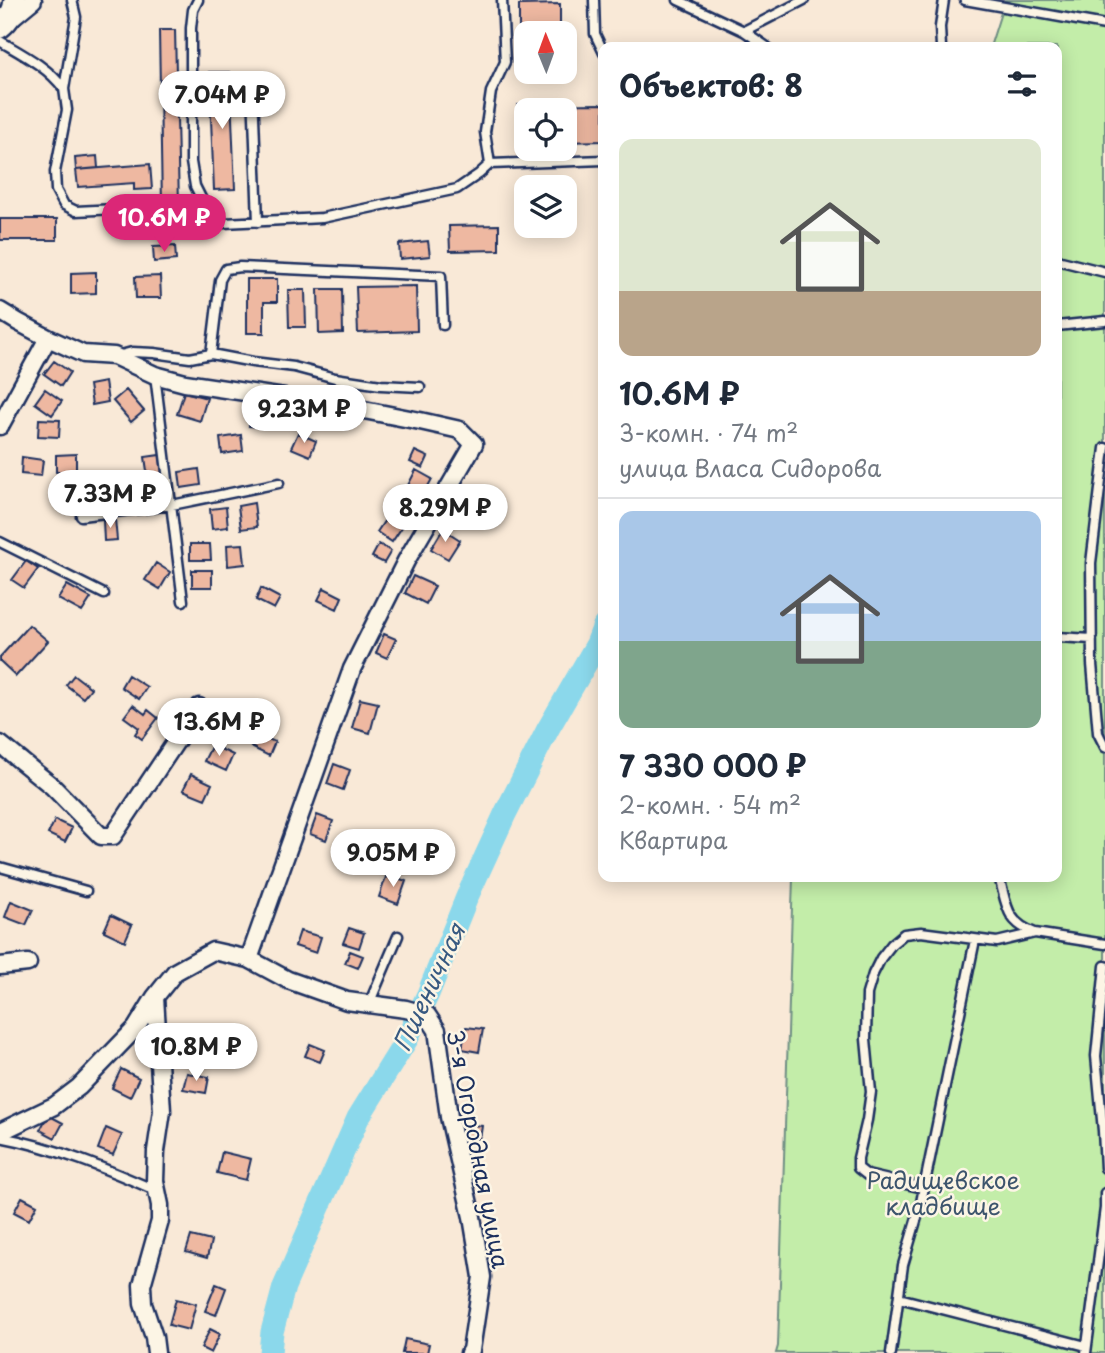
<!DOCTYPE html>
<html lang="ru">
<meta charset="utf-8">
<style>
:root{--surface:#fff;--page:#f6f6f7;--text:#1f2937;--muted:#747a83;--line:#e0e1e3;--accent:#db2777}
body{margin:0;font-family:"Playpen Sans",sans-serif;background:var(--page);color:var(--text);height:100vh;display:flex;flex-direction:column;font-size:26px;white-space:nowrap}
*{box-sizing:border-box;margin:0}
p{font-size:23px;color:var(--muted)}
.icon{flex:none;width:38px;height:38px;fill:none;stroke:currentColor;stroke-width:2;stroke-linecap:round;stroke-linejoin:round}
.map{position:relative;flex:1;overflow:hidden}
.drawer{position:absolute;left:598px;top:42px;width:464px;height:840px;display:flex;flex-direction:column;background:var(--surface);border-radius:14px;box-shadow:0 4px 18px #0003}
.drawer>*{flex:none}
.needle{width:46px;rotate:359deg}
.tools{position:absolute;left:514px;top:21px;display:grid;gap:14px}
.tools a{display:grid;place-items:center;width:63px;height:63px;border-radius:14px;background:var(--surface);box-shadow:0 4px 18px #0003;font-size:35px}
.price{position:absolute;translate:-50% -60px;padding:0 16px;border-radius:24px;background:#fff;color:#222;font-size:23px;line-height:46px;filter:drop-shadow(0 2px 4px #0008)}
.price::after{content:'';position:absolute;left:50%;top:42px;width:21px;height:16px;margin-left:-10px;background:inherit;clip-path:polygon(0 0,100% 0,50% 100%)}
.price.on{background:var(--accent);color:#fff}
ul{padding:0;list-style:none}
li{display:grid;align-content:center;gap:14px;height:371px;padding:0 21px}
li+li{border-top:2px solid var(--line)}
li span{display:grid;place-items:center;height:217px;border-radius:14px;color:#555}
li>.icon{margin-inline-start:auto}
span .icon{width:126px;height:126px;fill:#fffc;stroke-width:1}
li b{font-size:30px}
h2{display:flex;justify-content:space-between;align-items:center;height:84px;padding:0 21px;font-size:30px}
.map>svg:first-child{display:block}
.green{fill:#c3eda9;stroke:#6f8e84;stroke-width:2}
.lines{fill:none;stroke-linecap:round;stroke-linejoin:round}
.river{stroke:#8bd8eb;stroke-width:23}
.building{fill:#eeb8a1;stroke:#1b2f5e;stroke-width:2}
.service-casing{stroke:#1b2f5e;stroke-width:13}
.minor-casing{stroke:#1b2f5e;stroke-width:21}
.secondary-casing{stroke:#1b2f5e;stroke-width:26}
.service{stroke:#fcf5e5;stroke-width:8}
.minor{stroke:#fcf5e5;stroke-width:16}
.secondary{stroke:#fcf5e5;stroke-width:21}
.labels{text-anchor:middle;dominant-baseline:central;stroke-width:5;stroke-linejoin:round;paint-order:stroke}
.street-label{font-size:23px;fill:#1b2f5e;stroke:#fcf5e5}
.park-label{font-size:23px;fill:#3d556d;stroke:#fcf5e5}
.water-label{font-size:24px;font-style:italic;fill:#375981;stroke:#fcf5e5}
</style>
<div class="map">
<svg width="1105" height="1353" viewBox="0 0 1105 1353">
<rect width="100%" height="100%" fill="#f9e9d7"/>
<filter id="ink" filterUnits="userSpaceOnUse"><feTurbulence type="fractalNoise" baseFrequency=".0143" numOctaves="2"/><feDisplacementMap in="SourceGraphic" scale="14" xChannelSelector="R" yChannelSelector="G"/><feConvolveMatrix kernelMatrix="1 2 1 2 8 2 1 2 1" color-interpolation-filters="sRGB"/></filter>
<g filter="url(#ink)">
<path class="green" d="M1005,0H1105V1353H776L778,1346L793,877H1057V47H990Z"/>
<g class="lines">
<path class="river" d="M270,1353L272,1332L284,1287L358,1118L407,1039L428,994L467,897L505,814L548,729L597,644L604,626"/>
</g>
<path class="building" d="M560,4V33H527V65H519V5Z
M159,30H175L179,205L162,206Z
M209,72H230L235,189L214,190Z
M604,104V141L565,142V110H527V143H519L518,105Z
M97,156L98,168L76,170L75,158Z
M150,164L152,189L134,190V183L78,187L76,170Z
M0,219H57V240H0Z
M499,225V250L450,251L449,226Z
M428,241L430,256L400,259L399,244Z
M175,246L176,260L154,262L153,247Z
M96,272V293L71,294V273Z
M160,276L161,298H136L135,277Z
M247,279H277V302H264V333H247Z
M416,286L417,331L358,333L356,287Z
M318,289H342L343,333L319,334Z
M288,290H305L306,327H289Z
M54,361L70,372L61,386L44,374Z
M105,382L108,402L92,405L89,385Z
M45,389L62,401L52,415L35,403Z
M126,390L144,411L131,422L113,401Z
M184,392L207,398L200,421L177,414Z
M251,405L268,406L266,427L249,426Z
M39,419L60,420L59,437L38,436Z
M298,433L316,441L310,456L291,448Z
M241,435L243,451L222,454L220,438Z
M415,451L428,457L423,468L410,462Z
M76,454V471L56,472V455Z
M160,455L164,491L150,492L145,457Z
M22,457L43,460L41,476L21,474Z
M199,469L201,485L181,488L179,472Z
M416,470L432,479L420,501L404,493Z
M118,475L120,495L104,497L102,477Z
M466,492L479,499L471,514L458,507Z
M254,503L257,527L241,529L238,506Z
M226,507L228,527L212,529L210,509Z
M387,517L402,527L392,542L377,532Z
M115,519L117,540L104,541L103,520Z
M443,529L460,540L448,559L431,549Z
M190,544H210L211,560H190Z
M243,544L245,564L228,566L227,545Z
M379,544L391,551L384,563L372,557Z
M26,561L38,569L24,588L12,580Z
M156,563L170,572L160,589L145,580Z
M192,570H212V587H192Z
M413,576L435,586L426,604L405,593Z
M67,585L91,598L82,612L58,599Z
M261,588L280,598L274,609L256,600Z
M324,588L342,597L337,609L318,600Z
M29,625L48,641L16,676L0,661V657Z
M384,634L396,639L387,658L376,653Z
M74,675L91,688L83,698L66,685Z
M128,675L147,687L139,699L121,687Z
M360,699L378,703L370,733L352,728Z
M133,705L145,714L148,710L158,718L142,739L135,734L139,728L124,717Z
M219,713L240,723L233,738L212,728Z
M257,734L275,742L269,756L251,747Z
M212,745L233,755L226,771L204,761Z
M334,764L350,770L343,790L327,784Z
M191,774L212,784L205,799L183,790Z
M317,815L333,821L326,840L310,834Z
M55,820L72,828L65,842L48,834Z
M387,874L406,881L398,904L379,897Z
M11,901L33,910L26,925L5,917Z
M111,915L132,925L125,941L104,931Z
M349,928L364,933L359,948L343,943Z
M300,931L321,937L316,953L295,946Z
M350,951L363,956L358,968L345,963Z
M466,1027L483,1029L479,1052L462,1049Z
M310,1044L325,1050L320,1062L305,1056Z
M121,1069L139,1078L130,1097L112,1088Z
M187,1073L209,1077L206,1093L183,1089Z
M48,1115L63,1123L55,1138L40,1130Z
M461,1124L482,1126L480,1139L460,1136Z
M106,1128L122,1135L113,1155L98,1149Z
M222,1152L251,1159L246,1180L217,1173Z
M22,1197L37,1205L29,1220L14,1212Z
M191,1236L211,1241L207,1258L186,1252Z
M216,1284L226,1288L216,1315L205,1311Z
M176,1299L196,1304L189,1330L169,1325Z
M210,1329L220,1334L211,1353L201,1348Z
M405,1339L429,1344L427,1353H402Z"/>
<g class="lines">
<g class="service-casing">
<path id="service" d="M72,0L76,17L64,89L67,110L55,172L56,190L64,205L76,211L136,208
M198,0L193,10L191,28V162L195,186L207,210L224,223L322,218L457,189L479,174L490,164
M502,0L505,62L491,92L485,132L490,164L604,160
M594,0L595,34L604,53
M678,0L744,31L767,47
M965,0L1105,25
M744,31L804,0
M0,41C22,54 48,67 64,89
M941,47L940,27L944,0
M253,90L258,222
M1057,260L1105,272
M1057,326L1105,321
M211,354L253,362L294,367L335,378L381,385L420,387
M117,356L132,352L154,353L190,358L211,354L220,280L226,269L240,267L441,276L443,325
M155,375L183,601
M1105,448L1091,563L1092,664L1098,733L1105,747
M81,516L172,505L279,483
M0,542L104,594
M1057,637L1092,639
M0,867L86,891
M999,877C1007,904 1005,922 1035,933
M1105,966L1096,1056L1103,1131L1105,1168
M369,1004L398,936
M0,1137C54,1147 107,1169 157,1191
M923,1188L867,1175L858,1168V1158L867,1120L871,1092L866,1039L867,994L873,974L881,958L892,944L904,934L921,932L997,942L1035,933L1105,944
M899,1298L1086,1346
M891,1353L903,1265L920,1207L975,940
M1086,1353L1105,1208V1193"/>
</g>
<g class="minor-casing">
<path id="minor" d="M10,19L33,0
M0,311L18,322L48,338L83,354L114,356L155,375L185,383L364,410L420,421L460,430L474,444L406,561L352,669L249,959
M0,426L48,338
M0,744L52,786L101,836H113L199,707
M0,966L28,963
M155,997L162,1111L156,1151L155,1181L160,1205V1221L142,1285L143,1304L154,1337L156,1353
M0,1132L54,1106L79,1087L136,1028L155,997L175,972L213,951L249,959L288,980L347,1001L406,1009L427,1015L437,1030L449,1117L472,1217L482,1277L471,1350L469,1353"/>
</g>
<g class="secondary-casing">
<path id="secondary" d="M0,27C9,20 14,12 15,0"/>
</g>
<use href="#service" class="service"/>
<use href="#minor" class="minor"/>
<use href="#secondary" class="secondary"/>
</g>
</g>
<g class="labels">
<g class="street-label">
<text transform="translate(479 1149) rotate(79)">3-я Огородная улица</text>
</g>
<g class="park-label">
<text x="943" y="1179">Радищевское<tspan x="943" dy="26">кладбище</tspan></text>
</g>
<g class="water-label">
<text transform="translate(428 987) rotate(-65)">Пшеничная</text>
</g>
</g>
</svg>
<div class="tools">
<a><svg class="needle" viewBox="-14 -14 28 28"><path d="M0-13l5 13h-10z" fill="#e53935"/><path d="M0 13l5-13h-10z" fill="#747a83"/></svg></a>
<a><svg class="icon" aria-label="locate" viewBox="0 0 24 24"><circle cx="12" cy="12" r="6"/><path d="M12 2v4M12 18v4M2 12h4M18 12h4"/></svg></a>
<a><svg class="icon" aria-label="layers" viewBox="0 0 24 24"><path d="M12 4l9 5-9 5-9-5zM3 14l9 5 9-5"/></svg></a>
</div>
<b class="price" style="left:222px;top:131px">7.04M ₽</b>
<b class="price on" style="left:164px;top:254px">10.6M ₽</b>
<b class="price" style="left:304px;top:445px">9.23M ₽</b>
<b class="price" style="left:110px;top:530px">7.33M ₽</b>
<b class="price" style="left:445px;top:544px">8.29M ₽</b>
<b class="price" style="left:219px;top:758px">13.6M ₽</b>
<b class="price" style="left:393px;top:889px">9.05M ₽</b>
<b class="price" style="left:196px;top:1083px">10.8M ₽</b>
<section class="drawer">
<h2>Объектов: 8<svg class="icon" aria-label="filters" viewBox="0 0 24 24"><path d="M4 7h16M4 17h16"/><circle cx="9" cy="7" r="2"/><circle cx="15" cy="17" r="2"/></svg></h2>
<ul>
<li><span style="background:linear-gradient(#dfe7d0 70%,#b9a48a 0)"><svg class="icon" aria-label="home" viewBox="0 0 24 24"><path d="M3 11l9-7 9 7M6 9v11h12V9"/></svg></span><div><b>10.6M ₽</b><p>3-комн. · 74 m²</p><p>улица Власа Сидорова</p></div></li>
<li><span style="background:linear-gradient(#a9c7e8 60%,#7fa58c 0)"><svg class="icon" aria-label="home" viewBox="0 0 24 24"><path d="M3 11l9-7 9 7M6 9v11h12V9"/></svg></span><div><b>7 330 000 ₽</b><p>2-комн. · 54 m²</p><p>Квартира</p></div></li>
</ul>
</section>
</div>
